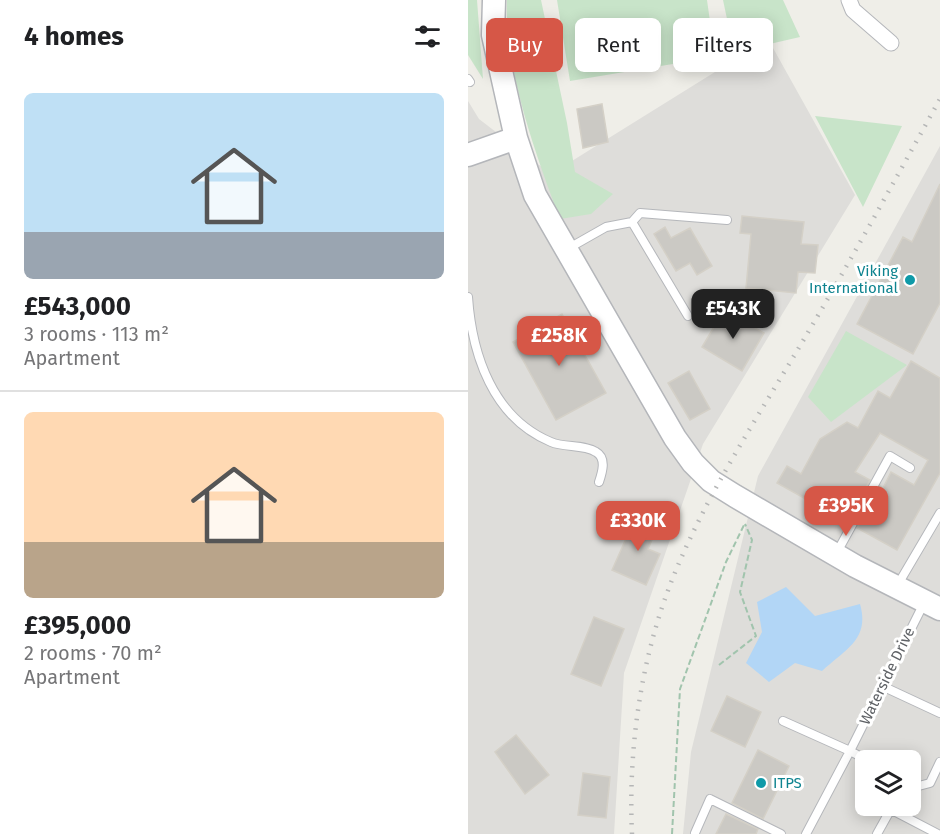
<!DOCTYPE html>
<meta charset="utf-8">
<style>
:root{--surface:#fff;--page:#f2f2f2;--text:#202124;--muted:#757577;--line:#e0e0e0;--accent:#d65747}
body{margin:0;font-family:"Fira Sans",sans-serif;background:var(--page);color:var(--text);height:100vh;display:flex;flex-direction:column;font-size:22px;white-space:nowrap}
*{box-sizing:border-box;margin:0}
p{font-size:20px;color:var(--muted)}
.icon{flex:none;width:33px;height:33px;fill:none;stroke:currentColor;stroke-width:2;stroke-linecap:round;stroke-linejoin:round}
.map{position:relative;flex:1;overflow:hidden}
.side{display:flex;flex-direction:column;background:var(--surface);width:468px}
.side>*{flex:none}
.hud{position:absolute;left:18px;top:18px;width:363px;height:54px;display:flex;gap:12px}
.buttons{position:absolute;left:387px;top:750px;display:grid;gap:12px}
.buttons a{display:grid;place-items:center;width:66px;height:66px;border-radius:9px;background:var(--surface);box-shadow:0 3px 15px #0003;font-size:30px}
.price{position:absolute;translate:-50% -51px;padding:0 14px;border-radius:12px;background:var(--accent);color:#fff;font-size:20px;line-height:39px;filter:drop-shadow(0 2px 3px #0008)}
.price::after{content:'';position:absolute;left:50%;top:36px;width:18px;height:14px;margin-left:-9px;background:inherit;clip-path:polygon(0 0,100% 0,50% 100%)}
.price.selected{background:#222;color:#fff}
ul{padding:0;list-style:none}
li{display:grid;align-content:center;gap:12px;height:318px;padding:0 24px}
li+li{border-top:2px solid var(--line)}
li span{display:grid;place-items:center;height:186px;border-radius:9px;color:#555}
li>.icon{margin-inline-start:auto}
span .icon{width:108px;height:108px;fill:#fffc;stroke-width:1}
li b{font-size:26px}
h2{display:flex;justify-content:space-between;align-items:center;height:72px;padding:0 24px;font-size:26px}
.chip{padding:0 21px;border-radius:9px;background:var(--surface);box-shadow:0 3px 15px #0003;font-size:21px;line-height:54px}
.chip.selected{background:var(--accent);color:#fff}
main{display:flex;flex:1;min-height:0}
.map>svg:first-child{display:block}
.industrial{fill:#deddda;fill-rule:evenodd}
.green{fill:#c8e4c9}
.water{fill:#b2d6f6}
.building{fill:#cbc9c4;stroke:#d4d0c7;stroke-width:1.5}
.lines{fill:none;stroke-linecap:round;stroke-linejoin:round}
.lane-casing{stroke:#b5b7bb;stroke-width:10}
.street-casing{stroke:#b5b7bb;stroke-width:17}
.secondary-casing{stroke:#b4b6ba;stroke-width:25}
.path{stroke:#a1c4ad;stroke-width:2;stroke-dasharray:6 3;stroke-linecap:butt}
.lane{stroke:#fff;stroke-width:8}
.street{stroke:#fff;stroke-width:15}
.secondary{stroke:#fff;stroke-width:22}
.rail{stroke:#b5b6b6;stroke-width:4.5;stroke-dasharray:1.5 8;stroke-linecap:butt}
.culture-dot{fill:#0f9aa8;stroke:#fff;stroke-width:2}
.labels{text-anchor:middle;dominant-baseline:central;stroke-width:6;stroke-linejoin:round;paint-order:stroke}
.culture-label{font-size:15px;fill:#0d838f;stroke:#fff;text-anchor:end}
.street-label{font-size:15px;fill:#5f6266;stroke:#fff}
</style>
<main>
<section class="side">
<h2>4 homes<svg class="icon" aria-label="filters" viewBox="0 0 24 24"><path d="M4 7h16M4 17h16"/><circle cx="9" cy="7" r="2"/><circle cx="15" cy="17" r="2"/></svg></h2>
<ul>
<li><span style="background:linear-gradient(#bfe0f5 75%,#9aa5b1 0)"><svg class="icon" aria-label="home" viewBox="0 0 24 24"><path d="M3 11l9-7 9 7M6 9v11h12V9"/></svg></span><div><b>£543,000</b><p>3 rooms · 113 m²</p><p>Apartment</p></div></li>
<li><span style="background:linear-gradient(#ffd9b3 70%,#b9a48a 0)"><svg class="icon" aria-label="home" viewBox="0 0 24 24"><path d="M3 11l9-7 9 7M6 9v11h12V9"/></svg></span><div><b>£395,000</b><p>2 rooms · 70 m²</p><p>Apartment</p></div></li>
</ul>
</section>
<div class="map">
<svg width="472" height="834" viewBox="0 0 472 834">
<rect width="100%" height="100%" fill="#efeee8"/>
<path class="industrial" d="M300,39L387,195L235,444L156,673L146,834H0V101L11,119L83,174Z
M472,146V834H215L223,752L290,476ZM398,760H442V806H398Z"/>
<path class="green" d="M0,0H9L15,79L0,55Z
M39,0H73L99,123L107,172L145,194L123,214L92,219C68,155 36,68 39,0Z
M89,0H239L247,57L102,81Z
M255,0H315L332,37L266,52Z
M347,116L434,126L395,207Z
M378,331L439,365L363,422L340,397Z"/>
<path class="water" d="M318,587L347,616L392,604C402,639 378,649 354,671L327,663L301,682L278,663L294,632L289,602Z"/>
<path class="building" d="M134,104L140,142L115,148L109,109Z
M472,184V303L445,354L389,324L435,237L444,242Z
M274,216L336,222L333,244L350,245L347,273L330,272L328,293L278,288L283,234L272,233Z
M197,227L203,238L222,228L244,266L229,275L222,263L208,271L186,234Z
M256,310L296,333L274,371L234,347Z
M94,314L138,393L88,420L45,342Z
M443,361L472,378V473L429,550L389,528L412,486L415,488L423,472L446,485L460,460L412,433L387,472L402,480L379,522L309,483L319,466L333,474L352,439L379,422L390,428L410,391L422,398Z
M221,371L242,409L222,420L200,383Z
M169,514L191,524L180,549L192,554L178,585L144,570Z
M126,617L156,629L133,686L103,674Z
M259,696L293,712L277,747L243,731Z
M48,735L81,775L57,794L27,752Z
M290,750L321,766L295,819L264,803Z
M115,773L142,777L138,818L110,815Z
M258,814L290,829L288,834H248Z"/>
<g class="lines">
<g class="lane-casing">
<path id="lane" d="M0,79L2,82
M164,222L220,316
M101,248L138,227L164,222L172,213L259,220
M0,297C4,355 25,418 83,442C97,448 115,444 128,452C139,458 134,473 131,482
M368,554L422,456L442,468
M429,586L472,513
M414,686L472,713
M315,721L382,751L338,834
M399,760L382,751L456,603
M442,784L447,787L462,783L472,762
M422,809L470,834
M227,833L242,799L313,834
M409,834L424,807"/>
</g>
<g class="street-casing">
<path id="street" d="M381,0L385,10L423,43"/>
</g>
<g class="secondary-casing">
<path id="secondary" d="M26,0L25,35L48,138L67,195L207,438L225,463L243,481L267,496L387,566L472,609
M0,155L48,138"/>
</g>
<path class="path" d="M251,665L288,636L272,592L284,540L277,524
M204,834L212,689L258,562L277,523"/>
<use href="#lane" class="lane"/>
<use href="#street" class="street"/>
<use href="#secondary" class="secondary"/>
<path class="rail" d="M164,834C160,748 173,656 206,575C241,489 295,409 342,329C387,253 429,176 472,99"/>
</g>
<g class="culture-dot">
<circle cx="442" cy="280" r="6"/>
<circle cx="293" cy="783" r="6"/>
</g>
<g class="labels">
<g class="culture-label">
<text x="430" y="271">Viking<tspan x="430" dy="17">International</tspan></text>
<text x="305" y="783" text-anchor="start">ITPS</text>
</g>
<g class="street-label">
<text transform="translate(419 676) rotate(-64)">Waterside Drive</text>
</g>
</g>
</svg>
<div class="buttons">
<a><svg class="icon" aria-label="layers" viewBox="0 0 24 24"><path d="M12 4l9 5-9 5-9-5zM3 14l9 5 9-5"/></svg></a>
</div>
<b class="price selected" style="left:265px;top:340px">£543K</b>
<b class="price" style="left:91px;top:367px">£258K</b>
<b class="price" style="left:378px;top:537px">£395K</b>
<b class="price" style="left:170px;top:552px">£330K</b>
<div class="hud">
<a class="chip selected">Buy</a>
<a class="chip">Rent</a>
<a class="chip">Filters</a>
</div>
</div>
</main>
